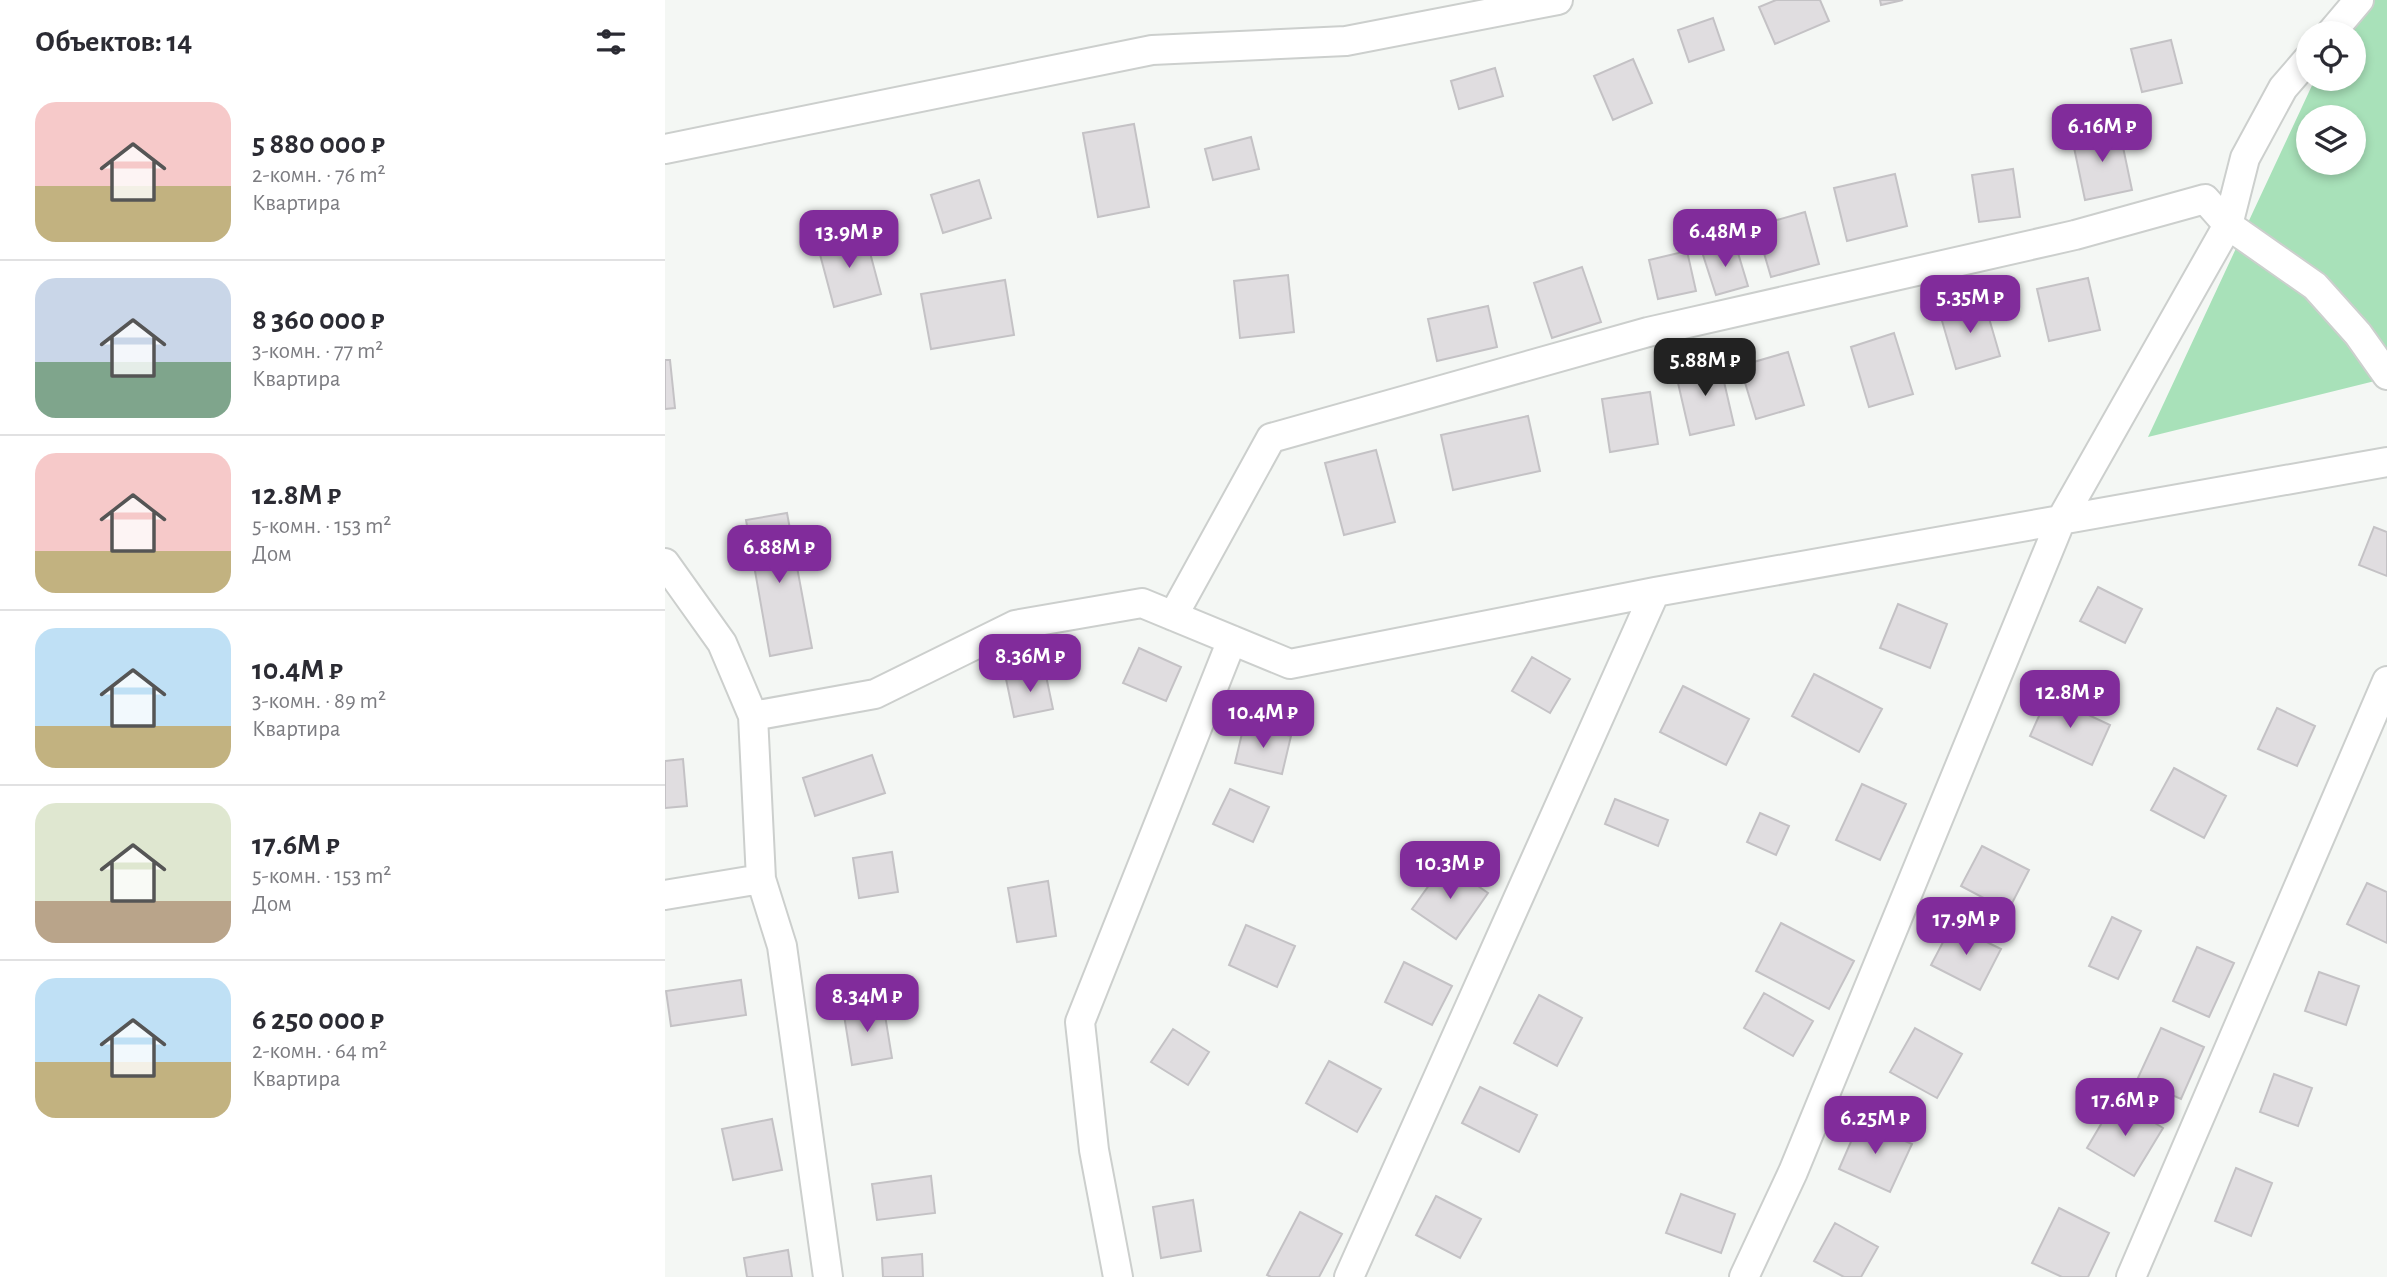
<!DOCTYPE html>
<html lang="ru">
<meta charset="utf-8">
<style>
:root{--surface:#fff;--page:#f2f2f3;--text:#2b2b33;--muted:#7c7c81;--line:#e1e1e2;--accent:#812c9b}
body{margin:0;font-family:"Alegreya Sans",sans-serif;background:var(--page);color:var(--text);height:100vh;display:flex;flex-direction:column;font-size:26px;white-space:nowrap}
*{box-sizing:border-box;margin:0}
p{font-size:23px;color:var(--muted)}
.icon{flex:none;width:38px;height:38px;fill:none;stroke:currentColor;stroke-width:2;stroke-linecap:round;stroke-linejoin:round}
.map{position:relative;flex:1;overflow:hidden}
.details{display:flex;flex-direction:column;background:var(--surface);width:665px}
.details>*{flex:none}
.fabs{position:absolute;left:1631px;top:21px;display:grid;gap:14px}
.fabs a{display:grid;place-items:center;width:70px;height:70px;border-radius:50%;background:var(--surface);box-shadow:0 4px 10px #0003;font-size:35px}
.price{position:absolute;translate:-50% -60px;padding:0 16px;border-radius:14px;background:var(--accent);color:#fff;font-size:23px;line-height:46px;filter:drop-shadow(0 2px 4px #0008)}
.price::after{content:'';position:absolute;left:50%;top:42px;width:21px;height:16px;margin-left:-10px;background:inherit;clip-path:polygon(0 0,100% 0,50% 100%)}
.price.on{background:#222;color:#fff}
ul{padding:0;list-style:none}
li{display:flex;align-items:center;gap:21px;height:175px;padding:0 35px}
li+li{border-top:2px solid var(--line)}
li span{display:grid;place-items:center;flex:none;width:196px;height:140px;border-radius:21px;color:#555}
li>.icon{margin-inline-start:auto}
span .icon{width:84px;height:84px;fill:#fffc;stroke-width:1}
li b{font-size:30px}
h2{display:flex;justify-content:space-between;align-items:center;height:84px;padding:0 35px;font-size:30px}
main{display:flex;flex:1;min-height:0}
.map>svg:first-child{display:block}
.green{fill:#a8e1b9;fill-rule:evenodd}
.building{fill:#e0dde0;stroke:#c4c2c5;stroke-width:2}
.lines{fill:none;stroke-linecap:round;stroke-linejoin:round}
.street-casing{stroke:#cccfcd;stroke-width:32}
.street{stroke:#fff;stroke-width:28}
</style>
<main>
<section class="details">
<h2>Объектов: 14<svg class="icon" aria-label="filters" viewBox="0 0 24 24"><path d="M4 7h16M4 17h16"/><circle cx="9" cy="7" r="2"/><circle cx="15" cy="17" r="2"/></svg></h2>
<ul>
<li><span style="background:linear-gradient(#f6c9c9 60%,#c2b280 0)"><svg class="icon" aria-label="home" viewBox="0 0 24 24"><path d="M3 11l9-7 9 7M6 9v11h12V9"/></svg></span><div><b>5 880 000 ₽</b><p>2-комн. · 76 m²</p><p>Квартира</p></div></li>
<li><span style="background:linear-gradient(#c9d6e8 60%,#7fa58c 0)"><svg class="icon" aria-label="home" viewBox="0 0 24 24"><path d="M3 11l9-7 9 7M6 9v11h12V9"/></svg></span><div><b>8 360 000 ₽</b><p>3-комн. · 77 m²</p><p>Квартира</p></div></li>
<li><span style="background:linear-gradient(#f6c9c9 70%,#c2b280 0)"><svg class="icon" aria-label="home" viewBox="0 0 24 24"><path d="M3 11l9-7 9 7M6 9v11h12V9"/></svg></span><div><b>12.8M ₽</b><p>5-комн. · 153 m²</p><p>Дом</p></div></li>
<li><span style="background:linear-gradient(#bfe0f5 70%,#c2b280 0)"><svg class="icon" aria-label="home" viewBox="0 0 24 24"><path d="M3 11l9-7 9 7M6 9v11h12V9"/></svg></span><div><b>10.4M ₽</b><p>3-комн. · 89 m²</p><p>Квартира</p></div></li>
<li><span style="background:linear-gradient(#dfe7d0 70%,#b9a48a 0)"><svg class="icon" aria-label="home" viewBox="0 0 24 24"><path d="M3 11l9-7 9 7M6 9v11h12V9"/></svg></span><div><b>17.6M ₽</b><p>5-комн. · 153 m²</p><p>Дом</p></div></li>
<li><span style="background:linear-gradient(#bfe0f5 60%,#c2b280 0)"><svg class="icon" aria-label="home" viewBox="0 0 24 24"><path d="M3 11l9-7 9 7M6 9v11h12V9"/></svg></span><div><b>6 250 000 ₽</b><p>2-комн. · 64 m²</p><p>Квартира</p></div></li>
</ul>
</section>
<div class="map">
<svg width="1722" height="1277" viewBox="0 0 1722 1277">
<rect width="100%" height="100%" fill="#f4f7f4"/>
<path class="green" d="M1687,0H1722V378L1483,437L1650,79H1689V33H1671ZM1643,117H1689V163H1643Z"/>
<path class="building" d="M1111,0H1155L1164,21L1110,44L1094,7Z
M1215,0H1238L1216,5Z
M1048,18L1059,50L1024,62L1013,30Z
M1506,40L1517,83L1477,92L1466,49Z
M968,59L987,103L948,120L929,76Z
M830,68L838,96L794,109L786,81Z
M469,124L484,207L433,217L418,133Z
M1454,128L1467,190L1420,200L1407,138Z
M586,137L594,169L548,180L540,149Z
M1348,169L1355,217L1314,222L1307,175Z
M1230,174L1242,226L1182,241L1169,188Z
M314,180L326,218L278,233L266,195Z
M1140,212L1154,264L1106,277L1091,226Z
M200,234L216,294L169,307L153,247Z
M1070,243L1083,286L1051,295L1037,252Z
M1022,251L1031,291L993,299L984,260Z
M917,267L936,322L887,338L869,283Z
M623,275L629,332L575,338L569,281Z
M1423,278L1435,330L1384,341L1372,289Z
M340,280L349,335L266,349L256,294Z
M1319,301L1335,356L1291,369L1275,314Z
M823,306L832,347L772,361L763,319Z
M1229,333L1248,394L1204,407L1186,347Z
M1123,352L1139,405L1091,419L1075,366Z
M0,360H5L10,408L0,409Z
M1054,360L1069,425L1025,435L1010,370Z
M985,392L993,444L945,452L937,399Z
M863,416L875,471L788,490L776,435Z
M711,450L730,522L679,535L660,463Z
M122,513L147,648L105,656L81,520Z
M1709,527L1722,532V576L1694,565Z
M1433,587L1477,609L1460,643L1415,621Z
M1233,604L1282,624L1265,668L1215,648Z
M474,648L516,667L501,701L458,683Z
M867,657L905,679L885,713L847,691Z
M380,671L388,709L349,717L341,679Z
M1149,674L1217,709L1194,752L1127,716Z
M1018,686L1084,719L1061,765L995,732Z
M1383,696L1445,725L1427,765L1365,736Z
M1612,708L1650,726L1632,766L1593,749Z
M579,725L626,736L617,774L570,763Z
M207,755L220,793L150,816L138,778Z
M18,759L22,806L0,808V761Z
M1509,768L1561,796L1539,838L1486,810Z
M1197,784L1241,804L1215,860L1171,840Z
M565,789L604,807L588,842L548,824Z
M950,799L1003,820L993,846L940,824Z
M1095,813L1124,826L1111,855L1082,842Z
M1317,846L1364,870L1343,911L1296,886Z
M227,852L233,892L194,898L188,858Z
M780,863L823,893L791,939L747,909Z
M383,881L391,936L352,942L343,888Z
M1702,883L1722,892V943L1682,924Z
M1447,917L1476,931L1453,979L1424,966Z
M1116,923L1189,961L1164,1009L1091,971Z
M581,925L630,946L612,987L564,965Z
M1287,925L1336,949L1315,990L1266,965Z
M1532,947L1569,963L1544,1017L1508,1001Z
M739,962L787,986L767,1025L720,1002Z
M1654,972L1694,986L1681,1025L1640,1011Z
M76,980L81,1015L6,1026L1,991Z
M1099,993L1148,1021L1128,1056L1079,1028Z
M874,995L917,1018L892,1066L849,1043Z
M218,1003L227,1058L187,1065L178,1009Z
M1250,1028L1297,1054L1272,1098L1225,1072Z
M1496,1028L1539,1047L1516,1099L1472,1080Z
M508,1029L544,1052L523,1085L486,1062Z
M664,1061L716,1089L692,1132L641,1103Z
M1609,1074L1647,1088L1633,1126L1595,1112Z
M815,1087L872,1115L854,1152L797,1123Z
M1451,1099L1498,1128L1469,1176L1422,1148Z
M107,1119L117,1170L68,1180L57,1129Z
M1195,1121L1247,1144L1225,1192L1174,1169Z
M1571,1168L1607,1183L1586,1236L1550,1221Z
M266,1176L270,1213L212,1220L207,1184Z
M1016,1194L1070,1214L1056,1253L1001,1233Z
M771,1196L816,1219L795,1258L751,1235Z
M528,1200L536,1251L496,1258L488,1207Z
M1394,1208L1444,1233L1423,1277H1397L1367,1263Z
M635,1212L677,1234L654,1277H606L602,1275Z
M1170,1223L1213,1247L1196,1277H1179L1149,1261Z
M123,1250L127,1277H82L79,1258Z
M257,1254L258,1277H218L217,1258Z"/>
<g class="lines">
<g class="street-casing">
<path id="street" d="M1666,33L1694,0
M1643,59L1618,88L1580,158L1563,225L1650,286L1693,334L1722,375
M0,149L487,50L681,41L893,0
M0,563L57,643L88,716L210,694L350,625L477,603L625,664L990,592L1722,462
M508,616L606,438L983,332L1410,235L1540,199L1563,225L1396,520L1128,1172L1079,1277
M88,716L96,879L117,946L163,1277
M0,895L96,879
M453,1277L429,1150L415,1022L567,640
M684,1277L990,592
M1466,1277L1722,681"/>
</g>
<use href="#street" class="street"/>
</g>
</svg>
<div class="fabs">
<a><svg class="icon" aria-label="locate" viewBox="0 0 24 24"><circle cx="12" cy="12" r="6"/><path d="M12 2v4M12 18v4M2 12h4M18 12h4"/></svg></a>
<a><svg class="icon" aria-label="layers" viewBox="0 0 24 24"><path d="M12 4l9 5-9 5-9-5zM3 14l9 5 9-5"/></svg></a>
</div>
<b class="price" style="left:1437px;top:164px">6.16M ₽</b>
<b class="price" style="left:1060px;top:269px">6.48M ₽</b>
<b class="price" style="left:184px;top:270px">13.9M ₽</b>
<b class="price" style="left:1305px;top:335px">5.35M ₽</b>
<b class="price on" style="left:1040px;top:398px">5.88M ₽</b>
<b class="price" style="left:114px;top:585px">6.88M ₽</b>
<b class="price" style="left:365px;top:694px">8.36M ₽</b>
<b class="price" style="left:1405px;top:730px">12.8M ₽</b>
<b class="price" style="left:598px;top:750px">10.4M ₽</b>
<b class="price" style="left:785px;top:901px">10.3M ₽</b>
<b class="price" style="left:1301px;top:957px">17.9M ₽</b>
<b class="price" style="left:202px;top:1034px">8.34M ₽</b>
<b class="price" style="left:1460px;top:1138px">17.6M ₽</b>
<b class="price" style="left:1210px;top:1156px">6.25M ₽</b>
</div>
</main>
